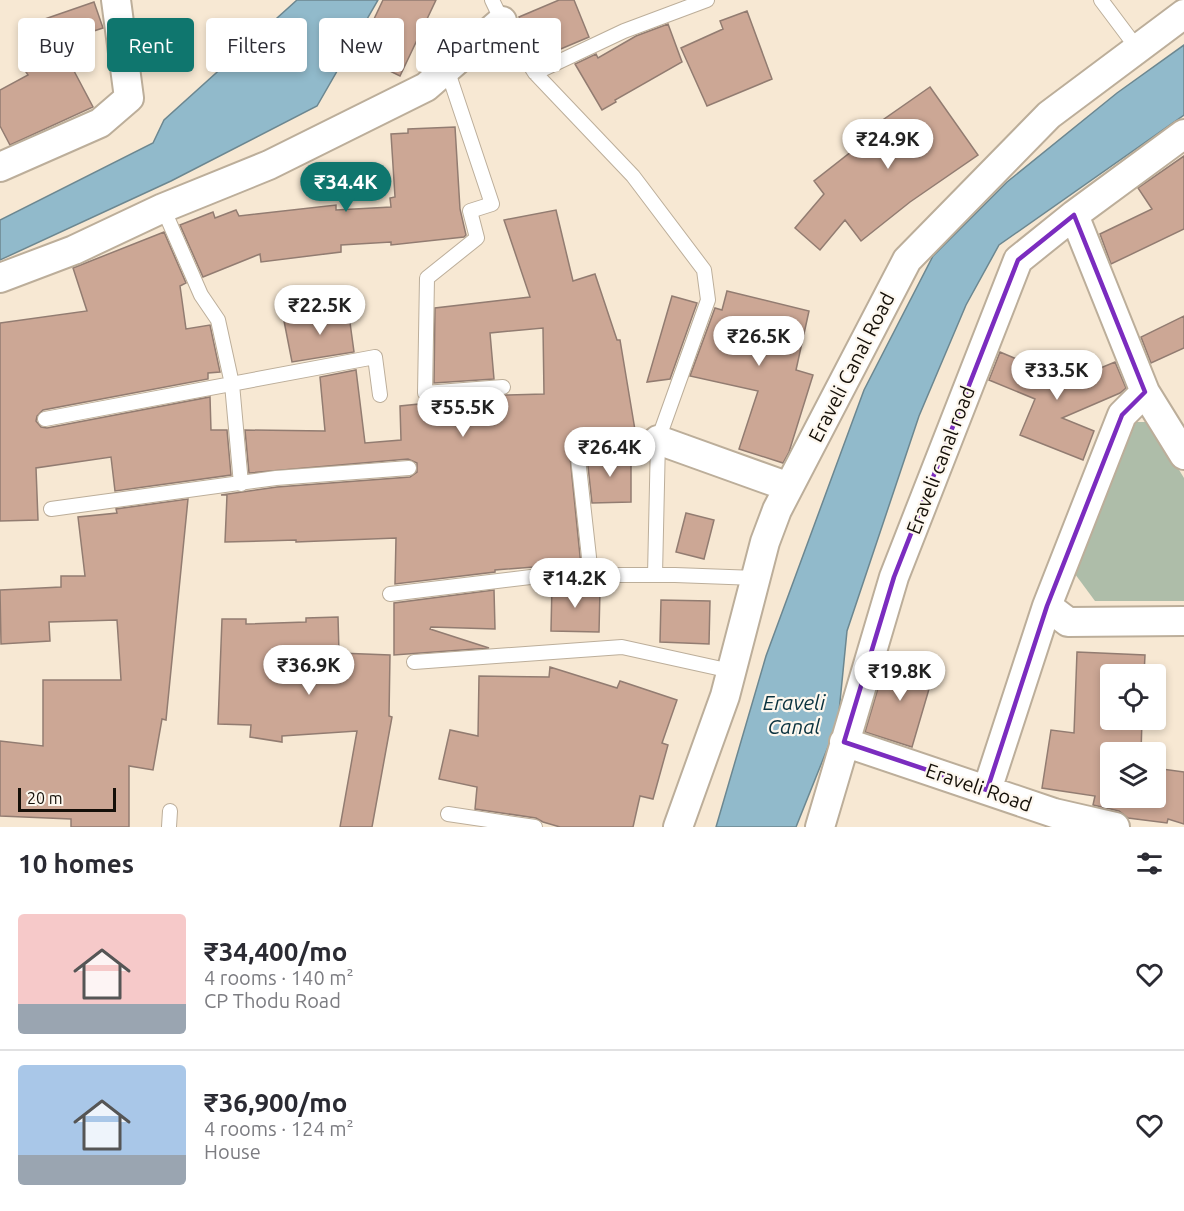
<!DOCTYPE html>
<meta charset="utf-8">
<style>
:root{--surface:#fff;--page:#f7f7f7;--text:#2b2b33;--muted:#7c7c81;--line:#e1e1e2;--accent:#0f766e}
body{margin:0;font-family:Ubuntu,sans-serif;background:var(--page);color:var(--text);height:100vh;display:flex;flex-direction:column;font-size:22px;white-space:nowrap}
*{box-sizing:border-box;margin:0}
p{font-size:20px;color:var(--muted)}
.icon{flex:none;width:33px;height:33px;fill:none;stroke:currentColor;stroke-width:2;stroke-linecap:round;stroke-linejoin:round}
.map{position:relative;height:827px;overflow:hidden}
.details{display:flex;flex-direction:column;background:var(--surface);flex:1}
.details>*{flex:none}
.hud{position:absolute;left:18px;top:18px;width:600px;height:54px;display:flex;gap:12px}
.fabs{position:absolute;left:1100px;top:664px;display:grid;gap:12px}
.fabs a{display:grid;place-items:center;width:66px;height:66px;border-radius:6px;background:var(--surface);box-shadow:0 3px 9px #0003;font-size:30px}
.scale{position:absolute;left:18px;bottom:15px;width:98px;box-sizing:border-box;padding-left:6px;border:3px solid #140f08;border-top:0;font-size:16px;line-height:21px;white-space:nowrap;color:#140f08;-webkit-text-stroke:4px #fdf7ee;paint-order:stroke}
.price{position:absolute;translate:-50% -51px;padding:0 14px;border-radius:21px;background:#fff;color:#222;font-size:20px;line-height:39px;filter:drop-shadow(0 2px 3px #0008)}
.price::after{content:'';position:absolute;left:50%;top:36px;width:18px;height:14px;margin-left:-9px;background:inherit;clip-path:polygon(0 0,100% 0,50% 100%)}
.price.selected{background:var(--accent);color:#fff}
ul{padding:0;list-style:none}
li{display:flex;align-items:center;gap:18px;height:150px;padding:0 18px}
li+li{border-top:2px solid var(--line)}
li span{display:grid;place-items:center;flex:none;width:168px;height:120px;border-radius:6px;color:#555}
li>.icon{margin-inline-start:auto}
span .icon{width:72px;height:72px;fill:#fffc;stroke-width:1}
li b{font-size:26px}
h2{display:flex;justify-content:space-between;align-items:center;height:72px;padding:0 18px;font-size:26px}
.chip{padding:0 21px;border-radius:6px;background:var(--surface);box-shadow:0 3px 9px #0003;font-size:21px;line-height:54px}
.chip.selected{background:var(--accent);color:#fff}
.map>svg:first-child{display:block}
.green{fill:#aebda9}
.water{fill:#91bacb;stroke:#6c8790;stroke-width:1.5}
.building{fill:#cca795;stroke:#927c71;stroke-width:1.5}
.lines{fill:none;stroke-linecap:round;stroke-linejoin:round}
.service-casing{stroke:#bcae9a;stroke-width:16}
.minor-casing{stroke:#bcae9a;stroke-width:32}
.service{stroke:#fff;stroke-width:14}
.minor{stroke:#fff;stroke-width:28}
.marked{fill:none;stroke:#7b2cbf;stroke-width:4.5;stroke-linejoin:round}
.labels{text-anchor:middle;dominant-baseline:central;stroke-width:4.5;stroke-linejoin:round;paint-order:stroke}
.street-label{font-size:20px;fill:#140f08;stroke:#fdf7ee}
.water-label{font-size:21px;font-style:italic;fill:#0a323f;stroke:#fdf7ee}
</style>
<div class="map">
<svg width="1184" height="827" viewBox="0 0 1184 827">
<rect width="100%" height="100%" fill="#f7e8d3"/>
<path class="green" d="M1133,422H1150L1184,478V601H1095L1075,574Z"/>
<path class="water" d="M297,0H378L317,106L171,181L0,260V220L153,143L164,120Z
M1184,45V115L999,245L966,305L919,416L847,631L838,722L796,827H716L766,656L864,390L933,256L1007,182L1117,93Z"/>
<path class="building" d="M383,0H436L400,76L357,55Z
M559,0H574L589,37L537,59L519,17Z
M94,2L103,28L48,46L39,21Z
M747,11L772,79L707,106L681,48L723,29L720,21Z
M668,24L682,62L615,100L616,102L602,110L575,64L596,54L598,58L636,36Z
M64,52L93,107L10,145L0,126V90L28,75L26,72Z
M930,87L978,155L910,202L861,241L845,220L820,250L795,228L824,194L814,181L880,129L877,124Z
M455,127L460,209L466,235L464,237L391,245V242L341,245V252L261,262L260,254L203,277L180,225L213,212L215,218L236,210L239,216L336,205V210L391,207L390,198L395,197L391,134L408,133V129Z
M1184,156V229L1111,264L1100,234L1152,209L1138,188Z
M556,210L573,281L595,274L617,340H620L635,430H631V434L575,440L569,446L581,566H547L495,570V572L395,584L396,538L296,542V540L225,542L227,495H221L277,487L410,477L417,472V463L408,459L249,473L245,430L325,431L320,377L356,370L365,443L401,440L400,406L506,395L544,394L543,328L490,333L494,379L434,383L435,308L530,297L504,220Z
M164,232L186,283L180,286L186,329L210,325L220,372L208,373V379L43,410L37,416L36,421L41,427L47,428L210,397L211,430H227L231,475L115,491L111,457L36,468L38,520L0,521V323L87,311L73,268Z
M727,291L809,311L796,370L813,375L789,452L783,463L739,449L758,391L690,376L715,308L722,310Z
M672,296L697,303L670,379L647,382Z
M348,308L354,352L292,362L284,321Z
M1184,316V348L1151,363L1141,337Z
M1000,352L1069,381L1115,362L1126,388L1120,393L1062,418L1094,431L1083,460L1020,435L1035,399L989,380Z
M631,452V502L592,503L587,457Z
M188,499L166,720L162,719L153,770L129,766V827H71V819L0,816V741L43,746V680H121L117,620L49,622L50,641L1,644L0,590L61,587V576H85L78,517L117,513L116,509Z
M686,513L714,520L704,559L676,552Z
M552,584H583V590H600L599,632L551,631Z
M494,590L495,629L431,627L430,629L489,648L394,655V603Z
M661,600L710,601L709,644L660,642Z
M338,617L339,653L390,655L389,716L392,717L372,827H340L357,731L282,736V742L250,737L251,725L218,724L222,619H246V624L306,622V618Z
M1077,652L1145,655L1144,675H1110V720H1142L1141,753H1110V798H1155V768L1184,772V824L1168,819L1167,823L1128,818L1119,811L1093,805L1095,796L1042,788L1051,730L1074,733Z
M887,658L934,672L912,747L865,732Z
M550,667L617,688L620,681L677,700L662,743L668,745L653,799L640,796L633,827H560L543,822L536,818L475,809L477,787L439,779L450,730L478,736L479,676L549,677Z"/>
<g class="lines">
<g class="service-casing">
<path id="service" d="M492,0L502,21L535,73L633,176L704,270L708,300L658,440L655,575
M1101,0L1137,48
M447,69L492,204L470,211L477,238L427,278L425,393L503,387
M535,73L624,31L707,0
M163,208L201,295L218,320L232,384L241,484
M45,419L375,357L380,395
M51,509L276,478L409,468
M591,575L577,449L658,440
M390,594L547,575H675L756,578
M414,662L622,647L731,671
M448,814L535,827
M169,827L170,811"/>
</g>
<g class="minor-casing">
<path id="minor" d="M0,167L100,123L129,98L116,0
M1074,215L1145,392L1184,455
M0,278L74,250L163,208L269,165L426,87L502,21
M1145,392L1122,415L1047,606L1068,622L1184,621
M658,440L789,487
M844,742L1054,813L1115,827
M987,790L1047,606
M678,827L725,696L765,542L777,510L907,260L1049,115L1184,14
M820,827L894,577L1018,260L1074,215L1184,134"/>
</g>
<use href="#service" class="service"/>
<use href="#minor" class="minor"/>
</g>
<path class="marked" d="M1074,215L1145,392L1122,415L1047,606L987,790L844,742L894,577L1018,260Z"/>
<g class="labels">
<g class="street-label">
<text transform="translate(851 367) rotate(-63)">Eraveli Canal Road</text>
<text transform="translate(940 460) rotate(-69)">Eraveli canal road</text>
<text transform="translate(979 787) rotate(19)">Eraveli Road</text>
</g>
<g class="water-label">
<text x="794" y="702">Eraveli<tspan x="794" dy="24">Canal</tspan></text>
</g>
</g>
</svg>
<div class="fabs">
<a><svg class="icon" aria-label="locate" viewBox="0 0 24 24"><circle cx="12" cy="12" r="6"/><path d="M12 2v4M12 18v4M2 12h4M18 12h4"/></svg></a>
<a><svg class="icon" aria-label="layers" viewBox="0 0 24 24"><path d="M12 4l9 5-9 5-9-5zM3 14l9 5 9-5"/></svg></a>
</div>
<div class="scale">20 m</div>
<b class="price" style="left:888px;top:170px">₹24.9K</b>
<b class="price selected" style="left:346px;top:213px">₹34.4K</b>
<b class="price" style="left:320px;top:336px">₹22.5K</b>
<b class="price" style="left:759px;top:367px">₹26.5K</b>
<b class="price" style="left:1057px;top:401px">₹33.5K</b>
<b class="price" style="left:463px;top:438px">₹55.5K</b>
<b class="price" style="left:610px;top:478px">₹26.4K</b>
<b class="price" style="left:575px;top:609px">₹14.2K</b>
<b class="price" style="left:309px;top:696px">₹36.9K</b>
<b class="price" style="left:900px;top:702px">₹19.8K</b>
<div class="hud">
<a class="chip">Buy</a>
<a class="chip selected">Rent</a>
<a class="chip">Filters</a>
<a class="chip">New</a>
<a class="chip">Apartment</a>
</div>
</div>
<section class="details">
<h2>10 homes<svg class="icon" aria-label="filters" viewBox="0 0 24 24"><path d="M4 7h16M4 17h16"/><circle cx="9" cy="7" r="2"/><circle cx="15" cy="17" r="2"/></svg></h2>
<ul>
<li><span style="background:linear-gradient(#f6c9c9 75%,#9aa5b1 0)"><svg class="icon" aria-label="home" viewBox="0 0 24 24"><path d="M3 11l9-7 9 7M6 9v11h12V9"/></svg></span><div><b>₹34,400/mo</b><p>4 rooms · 140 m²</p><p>CP Thodu Road</p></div><svg class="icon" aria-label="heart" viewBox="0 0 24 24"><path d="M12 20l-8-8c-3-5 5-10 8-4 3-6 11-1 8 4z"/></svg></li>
<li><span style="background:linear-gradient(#a9c7e8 75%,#9aa5b1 0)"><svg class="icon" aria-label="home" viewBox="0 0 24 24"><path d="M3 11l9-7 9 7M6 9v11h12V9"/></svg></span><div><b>₹36,900/mo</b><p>4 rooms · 124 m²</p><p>House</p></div><svg class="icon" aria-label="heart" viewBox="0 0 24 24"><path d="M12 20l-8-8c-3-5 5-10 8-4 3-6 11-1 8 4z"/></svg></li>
</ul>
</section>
